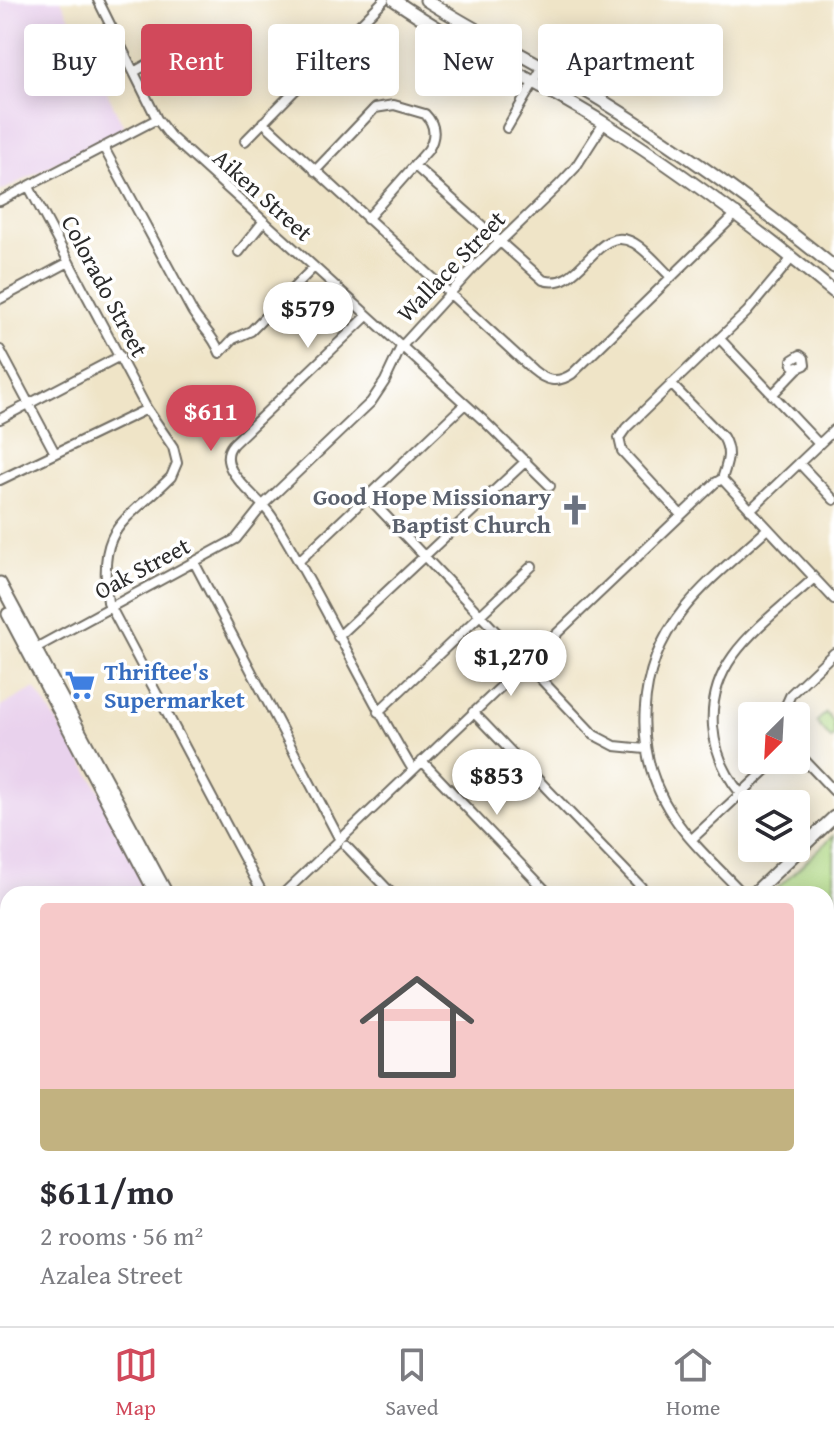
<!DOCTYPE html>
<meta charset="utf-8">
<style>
:root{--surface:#fff;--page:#f7f7f7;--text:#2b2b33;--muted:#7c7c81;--line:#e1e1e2;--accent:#d1495b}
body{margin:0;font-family:"Gentium Book Plus",serif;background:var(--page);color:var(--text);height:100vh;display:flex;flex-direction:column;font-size:30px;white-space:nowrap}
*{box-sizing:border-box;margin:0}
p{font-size:26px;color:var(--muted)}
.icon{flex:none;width:44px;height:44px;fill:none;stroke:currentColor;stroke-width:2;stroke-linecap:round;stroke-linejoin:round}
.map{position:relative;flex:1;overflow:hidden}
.side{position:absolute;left:0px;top:886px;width:834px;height:440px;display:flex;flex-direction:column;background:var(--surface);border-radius:24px 24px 0 0;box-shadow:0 4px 20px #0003}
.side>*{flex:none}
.hud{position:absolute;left:24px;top:24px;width:786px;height:72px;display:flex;gap:16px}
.needle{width:52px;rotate:204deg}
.buttons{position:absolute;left:738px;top:702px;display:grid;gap:16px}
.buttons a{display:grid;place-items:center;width:72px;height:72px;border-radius:8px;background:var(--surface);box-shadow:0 4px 20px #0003;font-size:40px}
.price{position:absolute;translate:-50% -68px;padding:0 18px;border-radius:28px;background:#fff;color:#222;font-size:26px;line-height:52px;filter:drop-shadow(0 2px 4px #0008)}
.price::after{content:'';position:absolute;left:50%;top:48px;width:24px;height:18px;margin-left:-12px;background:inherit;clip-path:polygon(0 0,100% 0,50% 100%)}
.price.current{background:var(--accent);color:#fff}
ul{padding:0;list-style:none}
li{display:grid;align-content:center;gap:16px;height:424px;padding:0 40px}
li+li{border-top:2px solid var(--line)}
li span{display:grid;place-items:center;height:248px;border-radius:8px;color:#555}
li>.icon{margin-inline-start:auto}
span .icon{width:144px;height:144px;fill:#fffc;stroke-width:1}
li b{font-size:34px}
.pill{padding:0 28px;border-radius:8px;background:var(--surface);box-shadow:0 4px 20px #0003;font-size:28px;line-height:72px}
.pill.current{background:var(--accent);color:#fff}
.menu{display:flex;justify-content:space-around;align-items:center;height:112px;border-top:2px solid var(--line);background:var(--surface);font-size:22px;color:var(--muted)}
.menu a{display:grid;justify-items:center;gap:4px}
.menu .current{color:var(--accent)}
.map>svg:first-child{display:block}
.built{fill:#e9d2ed}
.green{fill:#afd883;stroke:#6d8257;stroke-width:2}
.water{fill:#4fb0ce;stroke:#3d6e7c;stroke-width:2}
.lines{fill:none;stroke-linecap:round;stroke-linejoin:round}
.minor-casing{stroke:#706c62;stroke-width:12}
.major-casing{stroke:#706c62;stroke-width:15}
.minor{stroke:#fff;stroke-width:8}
.major{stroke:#fff;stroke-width:11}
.labels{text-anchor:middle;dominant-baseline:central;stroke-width:7;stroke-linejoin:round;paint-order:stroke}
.street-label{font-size:24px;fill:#2b2b2b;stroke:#fff}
.worship-label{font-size:24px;font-weight:bold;fill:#5b616d;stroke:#fff;text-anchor:end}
.shop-label{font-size:24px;font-weight:bold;fill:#366cbe;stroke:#fff;text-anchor:start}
</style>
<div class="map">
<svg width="834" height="1326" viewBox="0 0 834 1326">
<rect width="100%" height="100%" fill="#fff"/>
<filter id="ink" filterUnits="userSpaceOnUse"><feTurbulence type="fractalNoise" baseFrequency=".0125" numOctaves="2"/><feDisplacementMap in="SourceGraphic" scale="16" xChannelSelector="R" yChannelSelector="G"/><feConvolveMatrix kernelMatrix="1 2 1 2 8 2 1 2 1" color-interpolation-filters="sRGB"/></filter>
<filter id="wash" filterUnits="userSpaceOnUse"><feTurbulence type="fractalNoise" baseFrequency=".006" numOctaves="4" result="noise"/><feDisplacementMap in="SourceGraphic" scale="32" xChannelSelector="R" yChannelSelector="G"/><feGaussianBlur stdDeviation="1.8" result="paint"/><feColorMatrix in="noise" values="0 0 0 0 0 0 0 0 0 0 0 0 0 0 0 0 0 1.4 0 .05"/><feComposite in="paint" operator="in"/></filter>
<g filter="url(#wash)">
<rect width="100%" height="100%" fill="#efe4c7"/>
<path class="built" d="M0,0H61L124,127L0,192Z
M35,688L86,767L160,894H8V1301L0,1296V707Z
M37,1318H369L360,1326H51Z"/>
<path class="green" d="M826,713L834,723V736L831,739L816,722Z
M834,835V1127L826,1118V894H771Z
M0,1108L8,1118V1193L0,1183Z
M8,1253V1318H154L160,1326H0V1259Z"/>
<path class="water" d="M0,1248L8,1256V1318H74L82,1326H0Z"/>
</g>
<g filter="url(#ink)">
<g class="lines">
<g class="minor-casing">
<path id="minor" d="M98,0L157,119L170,136L483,420L550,486
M134,72L172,50
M263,122L533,370C546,381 557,384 572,374L737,213
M507,128L542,68
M245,141L384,0
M104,148L192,311C201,326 214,336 220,353L233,339L251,331L314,267
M415,166L543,280C582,293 596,221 634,243C648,251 659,266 671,277
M315,171L375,108L394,105L425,114C436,125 436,137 428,150L367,219
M29,187L147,409L173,447L177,463L171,477C124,524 97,525 108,602L263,894
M0,201L157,119
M239,252L263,222
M0,299L69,262
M367,316L233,444C214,466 252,492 265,508C271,514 275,521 279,528C327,607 365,691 413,770
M720,339L819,444
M0,350L55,453
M671,384L723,437C732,453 727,463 722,479
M772,395L798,368L805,365L804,358L800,355L792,360L793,365L798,368
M0,419L120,356
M799,463L834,500
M722,479L834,599
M0,480L147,409
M368,497L594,735L615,746L645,749
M750,510L834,430
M681,515L622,451L619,438L626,428L747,312L792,258
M299,561L465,404
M194,562L340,840
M338,637L526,461
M32,650L236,539L263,505L371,402L385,381L401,347L474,267L558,186L575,168L604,123
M378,712L532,566
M473,712L648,894
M781,716L791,694L834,653
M796,751L834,791
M422,761L549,894
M741,794C708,754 702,699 733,656C753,628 788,602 814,578
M692,839L777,760
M346,846L392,894
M283,894L715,483L722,479
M743,894C720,869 692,845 673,816C631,753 636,669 683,610C707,580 739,555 767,529
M0,1126L8,1136
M826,1130L834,1138
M0,1187L8,1197
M826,1237L834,1230
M826,1257L834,1266
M108,1318L114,1326
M420,1318L428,1326
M404,1326L413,1318
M495,1326L504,1318
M731,1326L739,1318"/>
</g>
<g class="major-casing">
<path id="major" d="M394,0C461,46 535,80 604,123C685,174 760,231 834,292
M426,0C483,36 543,65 601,100C682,150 760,207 834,267
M0,583L167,894
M8,614L156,894
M753,894L834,817
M272,1318L279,1326
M543,1318L551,1326
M574,1318L582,1326
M299,1322L311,1318"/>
</g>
<use href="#minor" class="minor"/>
<use href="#major" class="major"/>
</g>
</g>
<defs>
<g id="church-bare" transform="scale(2.4)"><path d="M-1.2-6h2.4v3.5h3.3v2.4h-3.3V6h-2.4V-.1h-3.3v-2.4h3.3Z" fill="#6b7280" stroke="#fff" stroke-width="2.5" paint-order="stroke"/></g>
<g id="supermarket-bare" transform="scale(2.4)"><path d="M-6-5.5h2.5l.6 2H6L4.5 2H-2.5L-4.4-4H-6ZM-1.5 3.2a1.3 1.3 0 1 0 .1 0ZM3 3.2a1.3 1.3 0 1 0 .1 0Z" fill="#3f7fe0" stroke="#fff" stroke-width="2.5" paint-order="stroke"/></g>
</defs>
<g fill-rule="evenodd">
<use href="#church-bare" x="575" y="510"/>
<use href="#supermarket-bare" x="80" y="685"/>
</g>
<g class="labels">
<g class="street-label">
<text transform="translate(263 195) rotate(42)">Aiken Street</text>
<text transform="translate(451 266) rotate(-46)">Wallace Street</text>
<text transform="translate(105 286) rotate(62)">Colorado Street</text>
<text transform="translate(142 568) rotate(-28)">Oak Street</text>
</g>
<g class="worship-label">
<text x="551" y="496">Good Hope Missionary<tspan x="551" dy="28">Baptist Church</tspan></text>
</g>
<g class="shop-label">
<text x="104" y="671">Thriftee's<tspan x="104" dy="28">Supermarket</tspan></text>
</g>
</g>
</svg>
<div class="buttons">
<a><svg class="needle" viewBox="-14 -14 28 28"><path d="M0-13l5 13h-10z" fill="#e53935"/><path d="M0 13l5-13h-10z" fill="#7c7c81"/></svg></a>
<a><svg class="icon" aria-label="layers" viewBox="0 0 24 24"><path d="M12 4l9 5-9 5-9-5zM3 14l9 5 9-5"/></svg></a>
</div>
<b class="price" style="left:308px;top:350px">$579</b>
<b class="price current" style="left:211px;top:453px">$611</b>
<b class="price" style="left:511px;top:698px">$1,270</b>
<b class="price" style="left:497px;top:817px">$853</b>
<div class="hud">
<a class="pill">Buy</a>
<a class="pill current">Rent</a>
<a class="pill">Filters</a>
<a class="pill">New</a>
<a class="pill">Apartment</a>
</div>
<section class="side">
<ul>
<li><span style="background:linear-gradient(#f6c9c9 75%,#c2b280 0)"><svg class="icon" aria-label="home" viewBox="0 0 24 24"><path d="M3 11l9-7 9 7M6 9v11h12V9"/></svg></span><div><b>$611/mo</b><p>2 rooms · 56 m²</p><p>Azalea Street</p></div></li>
</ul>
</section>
</div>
<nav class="menu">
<a class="current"><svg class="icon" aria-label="map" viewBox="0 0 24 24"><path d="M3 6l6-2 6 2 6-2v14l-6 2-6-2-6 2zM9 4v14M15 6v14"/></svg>Map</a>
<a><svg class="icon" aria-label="saved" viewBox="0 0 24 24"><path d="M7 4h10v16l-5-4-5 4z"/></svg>Saved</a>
<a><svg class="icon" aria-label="home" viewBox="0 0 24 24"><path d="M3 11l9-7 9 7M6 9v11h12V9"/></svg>Home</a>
</nav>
